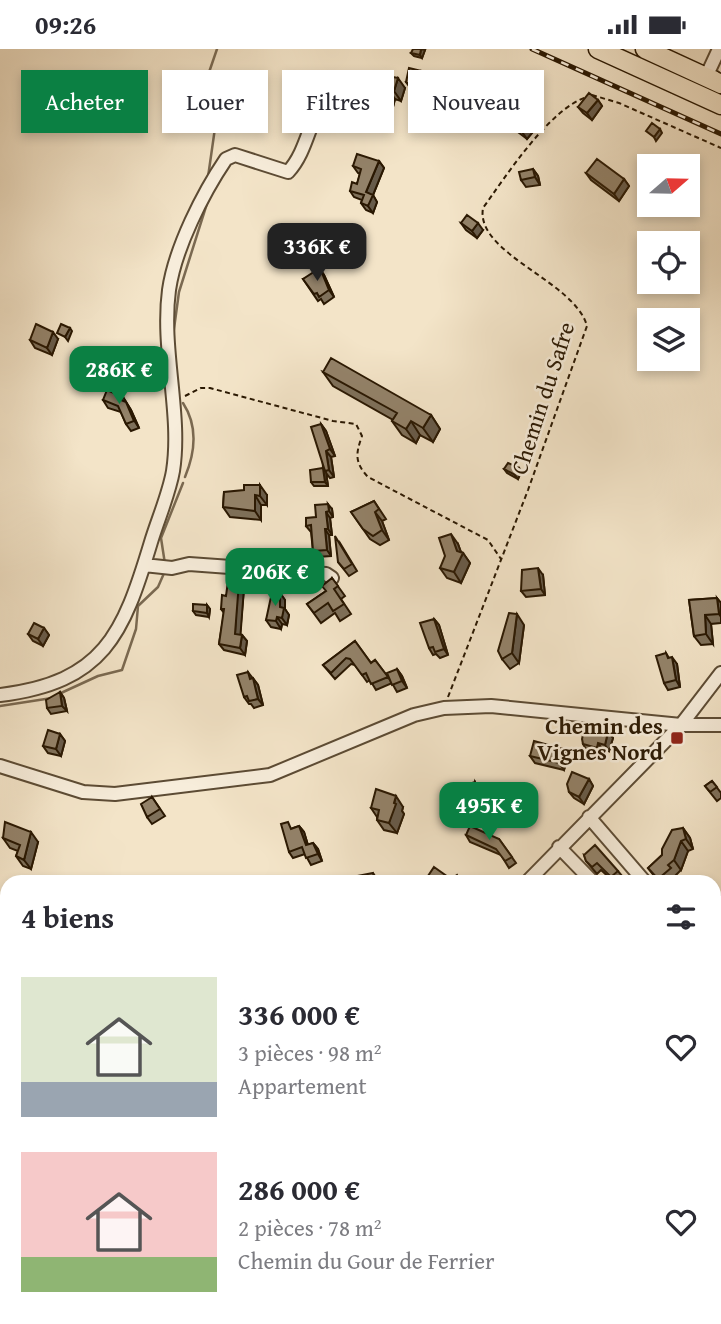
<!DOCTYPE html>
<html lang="fr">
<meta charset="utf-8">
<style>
:root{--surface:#fff;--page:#f2f2f3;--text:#2b2b33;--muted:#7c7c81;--accent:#0b8043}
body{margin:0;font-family:"Gentium Book Plus",serif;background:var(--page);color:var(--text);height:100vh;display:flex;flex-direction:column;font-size:26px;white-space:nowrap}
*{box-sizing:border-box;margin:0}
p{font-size:23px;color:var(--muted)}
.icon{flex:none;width:38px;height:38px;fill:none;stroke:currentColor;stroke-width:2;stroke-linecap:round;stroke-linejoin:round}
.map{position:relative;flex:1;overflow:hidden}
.sheet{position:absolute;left:0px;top:826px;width:721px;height:450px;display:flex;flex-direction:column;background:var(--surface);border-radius:21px 21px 0 0;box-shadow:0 4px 10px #0003}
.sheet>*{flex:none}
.hud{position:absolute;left:21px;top:21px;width:679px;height:63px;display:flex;gap:14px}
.needle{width:46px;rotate:70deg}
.tools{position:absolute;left:637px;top:105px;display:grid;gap:14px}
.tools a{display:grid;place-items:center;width:63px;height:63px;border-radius:0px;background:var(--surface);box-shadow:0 4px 10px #0003;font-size:35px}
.price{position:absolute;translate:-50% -60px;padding:0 16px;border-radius:14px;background:var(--accent);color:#fff;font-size:23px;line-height:46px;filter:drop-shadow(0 2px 4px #0008)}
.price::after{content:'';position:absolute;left:50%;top:42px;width:21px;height:16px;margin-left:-10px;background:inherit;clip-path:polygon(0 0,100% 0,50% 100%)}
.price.on{background:#222;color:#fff}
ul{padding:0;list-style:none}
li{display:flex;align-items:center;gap:21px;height:175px;padding:0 21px}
li span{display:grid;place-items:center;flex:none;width:196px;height:140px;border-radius:0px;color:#555}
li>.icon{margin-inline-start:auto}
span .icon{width:84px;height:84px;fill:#fffc;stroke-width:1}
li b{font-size:30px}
h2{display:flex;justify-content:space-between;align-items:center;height:84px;padding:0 21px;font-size:30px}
.pill{padding:0 24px;border-radius:0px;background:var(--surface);box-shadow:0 4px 10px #0003;font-size:24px;line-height:63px}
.pill.on{background:var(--accent);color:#fff}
.status{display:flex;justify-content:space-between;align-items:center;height:49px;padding:0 35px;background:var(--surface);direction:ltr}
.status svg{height:19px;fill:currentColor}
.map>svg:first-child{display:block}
.green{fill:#d1c1a6;stroke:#7e6c54;stroke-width:2}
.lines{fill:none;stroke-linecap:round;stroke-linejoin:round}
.stream{stroke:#7a6951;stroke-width:2.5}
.minor-casing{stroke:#5c4b34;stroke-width:16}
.highway-casing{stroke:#2a1802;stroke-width:21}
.path{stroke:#2a1802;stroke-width:2;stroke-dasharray:5 3.5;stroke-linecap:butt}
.minor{stroke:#f7eddb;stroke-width:12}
.highway{stroke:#f3e4c8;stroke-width:18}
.rail-casing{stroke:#2a1802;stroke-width:5}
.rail{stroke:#f7eddb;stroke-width:2.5;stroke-dasharray:8;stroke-linecap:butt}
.wall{fill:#7e705a;stroke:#2a1802;stroke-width:2}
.shaded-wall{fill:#675b4a;stroke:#2a1802;stroke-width:2}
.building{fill:#938269;stroke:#2a1802;stroke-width:2}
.poi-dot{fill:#8f2418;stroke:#f7eddb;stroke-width:2.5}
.labels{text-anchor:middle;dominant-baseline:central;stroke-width:5;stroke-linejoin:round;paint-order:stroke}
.street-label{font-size:23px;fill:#2a1802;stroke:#f7eddb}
.poi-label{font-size:23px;font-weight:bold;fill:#2a1802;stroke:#f7eddb;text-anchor:end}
</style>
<div class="status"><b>09:26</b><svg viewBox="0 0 49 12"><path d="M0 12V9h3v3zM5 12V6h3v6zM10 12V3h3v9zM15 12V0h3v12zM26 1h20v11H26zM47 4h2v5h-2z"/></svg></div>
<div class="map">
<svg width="721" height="1275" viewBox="0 0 721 1275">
<rect width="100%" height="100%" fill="#f3e4c8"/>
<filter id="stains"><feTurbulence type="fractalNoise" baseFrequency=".00286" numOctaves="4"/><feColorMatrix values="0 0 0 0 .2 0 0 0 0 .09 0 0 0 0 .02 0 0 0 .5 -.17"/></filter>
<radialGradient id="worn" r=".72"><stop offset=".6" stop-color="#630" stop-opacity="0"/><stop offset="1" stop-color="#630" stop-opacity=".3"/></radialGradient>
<path class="green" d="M608,1269H643L649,1275H599Z"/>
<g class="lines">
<path class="stream" d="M208,128L216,72L205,35L217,0
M173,287L179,243L210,145
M183,354C198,377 195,404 185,428
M165,515L161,489L183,434
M61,644L98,627L122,621L136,580L138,557L158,538L165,522
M0,657L52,649"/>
<g class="minor-casing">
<path id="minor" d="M714,28H706L719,0
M144,516L172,519L189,515L326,525L332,529
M0,646C104,633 123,586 151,493C158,470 169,445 173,422C182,365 161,301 169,241C175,199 203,144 226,110L235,106L288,123C306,104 309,74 323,51
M0,717L83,743L115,745L270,726L414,666L444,659L491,657L681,676H721
M589,768L645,833
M559,798L593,833
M527,833L681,676L721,624
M714,912L721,920
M0,1116L7,1118
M333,1269L348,1275
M315,1275L317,1269"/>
</g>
<g class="highway-casing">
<path id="highway" d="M598,0L721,56
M645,0L721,35"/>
</g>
<path class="path" d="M592,46L619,54L721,99
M185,347L201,339H210L333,372L356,375L362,387C356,404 354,413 368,428L488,491L501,510
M448,648L528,441L587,277C575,232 475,205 483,159C506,127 550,59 587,48"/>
<use href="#minor" class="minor"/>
<use href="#highway" class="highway"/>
<g class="rail-casing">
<path id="rail" d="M532,0L721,85"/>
</g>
<use href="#rail" class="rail"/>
</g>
<path class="wall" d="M425,1L422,9L414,7L411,4Z
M373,24L405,39L401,52L395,50L392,62L376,57L369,47Z
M426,29L417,44L411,40L406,33Z
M598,51L602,57L592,71L583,64L578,58Z
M495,61L537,78L527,90L502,71Z
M379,112L384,119L373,146L377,153L373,164L366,161L361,154L362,151L354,148L350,142L357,135L360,125L358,124L353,117Z
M533,120L538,127L540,136L526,138L521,131Z
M586,124L624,130L629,137L619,152L591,131Z
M461,174L483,181L477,189L466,181Z
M324,226L334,248L324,255L321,250L318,252L303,230Z
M58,290L52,306L35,299L30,291Z
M323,323L431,366L440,380L433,393L420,386L416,394L402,386L392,372L393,371L333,337Z
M123,348L131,361L139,379L131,382L126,375L121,363L108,359L103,351Z
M321,375L326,382L335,407L331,408L334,428L330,429L326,424L328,437H314L311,433L323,419Z
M519,419L521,423L518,430L507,424L504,420Z
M224,443L267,446V456H261V471L230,468L223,458Z
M374,452L386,470L382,472L389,491L380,496L370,490L351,463Z
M332,460L333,468L330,469L332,486H329L331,507L317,508L313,502L311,483L306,477L316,468Z
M340,494L357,522L349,527L338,513Z
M458,495L461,503L463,504L470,514L461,534L447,529L440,519Z
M543,526L545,546L526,548L521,542Z
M332,529L345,547L341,550L351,565L340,572L335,564L321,574L307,555L326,542Z
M242,533L244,539L240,586H242L247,592L245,606L224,601L219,595L224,564L221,560L226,547Z
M280,544L285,551V560L289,566L287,576L282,575L281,580L271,578L266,571Z
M717,549L721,554V574L711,575L713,595L701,596L694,587L689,551Z
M207,556L210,560L209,568L196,566L193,562Z
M434,570L439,576L448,606L440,609L436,605L433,606L429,599Z
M524,576L519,614L510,620L502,610Z
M44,579L49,586L43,597L33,592L28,585Z
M355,592L371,614L375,611L391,632L397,620L402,627L407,639L397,643L392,634L376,641L370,631L367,633L355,616L351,615L335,630L323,616Z
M666,604L669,609L677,615L680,638L668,641L664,634Z
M248,623L258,636L263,656L254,659L251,655H249L244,648Z
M60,643L64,649L67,662L51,665L47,659Z
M608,683L613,689L609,702L603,701L602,705L587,702L583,695Z
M60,685L65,692L61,707L48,704L43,697Z
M530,707H568L564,721L535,714Z
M589,730L593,737L584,755L574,749L569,743Z
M712,732L721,744V749L717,752L705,737Z
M475,733L480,741V755L477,754L474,768L462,766L457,758Z
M152,748L165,767L152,775L147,768Z
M403,758L402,762L404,765L397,784L384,781L377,771V768L371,759Z
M299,777L304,783L308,796L313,794L318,800L322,812L311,816L305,805L293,809L289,803L293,779Z
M683,779L690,789L693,800L688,802L681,821L676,826L678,829L674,833H659L648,819L662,806Z
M466,786L499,790L516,814L509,819L501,806L470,793Z
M3,789L38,793L31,820L23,817L16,807L18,802L10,799Z
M584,806L618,822L623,828L617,833H614L601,821L597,825L586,812Z
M714,842L721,848V867L714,860Z
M721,976V1007L714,1014V982Z
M0,1010L7,1012V1083L5,1082L0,1096Z
M714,1264L717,1271L706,1275L702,1269H714Z
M251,1269H272L270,1275H258L254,1273Z"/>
<path class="shaded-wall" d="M421,0L425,1L422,9L420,6Z
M421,22L426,29L417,44L412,37Z
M398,29L405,39L401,52L394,42Z
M388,40L395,50L392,62L385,52Z
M598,51L602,57L592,71L587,64Z
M530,68L537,78L527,90L520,80Z
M660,80L662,84L656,92L654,88Z
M379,112L384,119L373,146L377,153L373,164L368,157L366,143Z
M533,120L538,127L540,136L535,128Z
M624,130L629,137L619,152L614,145Z
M478,174L483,181L477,189L472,182Z
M320,219L324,226L334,248L329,241Z
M70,279L72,282L68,292L65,288Z
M53,283L58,290L52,306L47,299Z
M123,348L131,361L139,379L121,351Z
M431,366L440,380L433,393L423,379Z
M411,372L420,386L416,394L406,380Z
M321,375L326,382L335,407L330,400Z
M326,402L331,408L334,428L329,421Z
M323,419L326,423L328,437L325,433Z
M519,419L521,423L518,430L515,426Z
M260,436L267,446V456L260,447Z
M255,446L261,456V471L255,462Z
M328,455L332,460L333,468L329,462Z
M326,463L330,469L332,486L328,480Z
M375,463L382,472L389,491L382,481Z
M325,480L329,486L331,507L327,501Z
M451,485L458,495L462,506L463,504L470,514L461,534L454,523L457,502Z
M538,519L543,526L545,546L541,540Z
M238,527L242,533L244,539L240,592L235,585Z
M280,544L285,551V560L289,566L287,576L282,569L280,558Z
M717,549L721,554V568L719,565Z
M207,556L210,560L209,568L207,564Z
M517,565L524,576L519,614L512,604Z
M705,566L711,575L713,595L706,585Z
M277,568L282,575L281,580L276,572Z
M434,570L439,576L448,606L444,600Z
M44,579L49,586L43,597L38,590Z
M242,586L247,592L245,606L240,599Z
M672,608L677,615L680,638L676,631Z
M397,620L402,627L407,639L402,632Z
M253,629L258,636L263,656L258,650Z
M60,643L64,649L67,662L62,657Z
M608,683L613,689L609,702L605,696Z
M60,685L65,692L61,707L56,700Z
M598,694L603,701L602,705L597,699Z
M563,700L568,707L564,721L559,714Z
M589,730L593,737L584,755L579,748Z
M475,733L480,741V755L475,747Z
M396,747L403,758L402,762L404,765L397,784L389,774Z
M472,747L477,754L474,768L469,761Z
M299,777L304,783L310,803L306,796Z
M683,779L690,789L693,800L686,790Z
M31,783L38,793L31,820L24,811Z
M681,792L688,802L681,821L674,811Z
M313,794L318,800L322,812L318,805Z
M373,824L379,833H375Z
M0,975L6,984L0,1007Z
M7,1031V1069L1,1061Z
M0,1075L5,1082L0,1096Z
M265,1269H272L270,1275H264Z"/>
<path class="building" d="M413,0H421L420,6L411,4Z
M409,19L421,22L412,37L406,33Z
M373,24L398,29L394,42L388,40L385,52L369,47Z
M589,44L598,51L587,64L578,58Z
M506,47L530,68L520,80L495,61Z
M652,74L660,80L654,88L646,82Z
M357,105L379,112L366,143L373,146L368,157L361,154L364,146L350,142L352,133L357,135L361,120L353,117Z
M597,110L624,130L614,145L586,124Z
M533,120L535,128L521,131L519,123Z
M467,166L478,174L472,182L461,174Z
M320,219L329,241L319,248L317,244L314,245L303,230Z
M36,275L53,283L47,299L30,291Z
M61,275L70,279L65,288L57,284Z
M331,309L431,366L423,379L411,372L406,380L392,372L397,364L323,323Z
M107,341L123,348L121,351L126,353L134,372L126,375L118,357L103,351Z
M321,375L330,400L326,402L329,421L325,422L311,378Z
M508,414L519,419L515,426L504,420Z
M323,419L325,433H311L310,421Z
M244,436H260V447L255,446V462L223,458L224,443L244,441Z
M374,452L379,460L375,463L382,481L373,487L363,480L351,463Z
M328,455L329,462L326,463L328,480H325L327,501L313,502L311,476L306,477V469L316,468L315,456Z
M451,485L457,502L463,504L454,523L440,519L445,507L439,489Z
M335,487L352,515L344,520L338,513Z
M538,519L541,540L521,542L522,521Z
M229,525L238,527L239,533L235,585L242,586L240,599L219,595L224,560H221L222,546L226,547Z
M332,529L338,537L334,540L344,555L333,562L328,554L314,564L307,555L326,542L322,537Z
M272,543L280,544V558L284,559L282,569L277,568L276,572L266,571Z
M717,549L719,565L705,566L706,585L694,587L689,551Z
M193,555L207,556V564L193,562Z
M509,564L517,565L512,604L502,610L498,602Z
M434,570L444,600L435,603L433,598L429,599L420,574Z
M34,574L44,579L38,590L28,585Z
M355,592L371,614L375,611L388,628L371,635L366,624L362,626L350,610L346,609L331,624L323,616Z
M666,604L668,609L672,608L676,631L664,634L656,607Z
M397,620L402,632L392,636L387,624Z
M248,623L250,630L253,629L258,650L249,652L247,647L244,648L237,626Z
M60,643L62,657L47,659L46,651Z
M585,677L608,683L605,696L598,694L597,699L583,695L582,690Z
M48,681L60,685L56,700L43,697Z
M534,692L563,700L559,714L530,707Z
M572,723L589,730L579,748L569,743L567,735Z
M712,732L717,738L710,743L705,737Z
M475,733V747H472L469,761L457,758L461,738Z
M376,740L396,747L394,754L396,755L389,774L377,771L379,761L371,759Z
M152,748L160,760L147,768L141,755Z
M5,773L31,783L24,811L16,807L20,796L3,789Z
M288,773L291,780L299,777L306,796L313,794L318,805L306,809L302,798L289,803L281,775Z
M470,777L499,790L512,808L505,812L496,800L466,786Z
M683,779L686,790L681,792L674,811L668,816L671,819L658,830L648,819L662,806V800L672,781Z
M595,796L618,822L611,828L597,814L592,818L586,812L584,806Z
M434,818L451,830L457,826L461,833H437L428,827Z
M373,824L375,833H348L347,829Z
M715,841L721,848V856L716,861L714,858Z
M721,885V907L714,898V891Z
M721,976V996L714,1003V982Z
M0,1010L7,1012V1031L1,1061L7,1064V1077L0,1073Z
M137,1269L153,1270L152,1275H140V1274L136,1273Z
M215,1269L217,1275H198L197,1272Z
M253,1269H265L263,1274Z
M423,1269H425L434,1275H419Z"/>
<rect class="poi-dot" x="670" y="682" width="14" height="14" rx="3.5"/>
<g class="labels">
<g class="street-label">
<text transform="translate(542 349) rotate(-72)">Chemin du Safre</text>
</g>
<g class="poi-label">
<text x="663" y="676">Chemin des<tspan x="663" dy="26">Vignes Nord</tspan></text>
</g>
</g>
<rect width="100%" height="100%" filter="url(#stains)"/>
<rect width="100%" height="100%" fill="url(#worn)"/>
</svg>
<div class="tools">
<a><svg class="needle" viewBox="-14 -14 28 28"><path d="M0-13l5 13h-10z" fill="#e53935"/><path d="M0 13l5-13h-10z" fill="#7c7c81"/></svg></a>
<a><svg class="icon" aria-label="locate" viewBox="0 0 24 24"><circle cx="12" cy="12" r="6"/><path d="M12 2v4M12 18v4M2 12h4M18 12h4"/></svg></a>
<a><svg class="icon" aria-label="layers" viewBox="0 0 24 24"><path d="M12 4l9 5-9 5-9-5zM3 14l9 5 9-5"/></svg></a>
</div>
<b class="price on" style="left:317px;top:234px">336K €</b>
<b class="price" style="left:119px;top:357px">286K €</b>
<b class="price" style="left:275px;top:559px">206K €</b>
<b class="price" style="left:489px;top:793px">495K €</b>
<div class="hud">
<a class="pill on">Acheter</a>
<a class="pill">Louer</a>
<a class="pill">Filtres</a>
<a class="pill">Nouveau</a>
</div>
<section class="sheet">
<h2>4 biens<svg class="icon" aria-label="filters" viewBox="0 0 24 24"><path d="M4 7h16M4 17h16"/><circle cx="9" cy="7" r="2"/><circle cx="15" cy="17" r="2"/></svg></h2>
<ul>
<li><span style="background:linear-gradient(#dfe7d0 75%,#9aa5b1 0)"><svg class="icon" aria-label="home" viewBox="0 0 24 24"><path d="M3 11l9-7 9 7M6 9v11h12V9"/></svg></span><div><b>336 000 €</b><p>3 pièces · 98 m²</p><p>Appartement</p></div><svg class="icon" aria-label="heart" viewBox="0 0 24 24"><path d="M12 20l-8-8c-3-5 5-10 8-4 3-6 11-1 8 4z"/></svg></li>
<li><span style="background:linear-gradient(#f6c9c9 75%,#8fb573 0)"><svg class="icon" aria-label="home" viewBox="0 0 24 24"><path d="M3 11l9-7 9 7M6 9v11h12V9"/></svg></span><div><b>286 000 €</b><p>2 pièces · 78 m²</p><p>Chemin du Gour de Ferrier</p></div><svg class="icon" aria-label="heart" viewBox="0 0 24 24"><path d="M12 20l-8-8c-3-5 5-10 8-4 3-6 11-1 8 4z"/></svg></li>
</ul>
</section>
</div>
